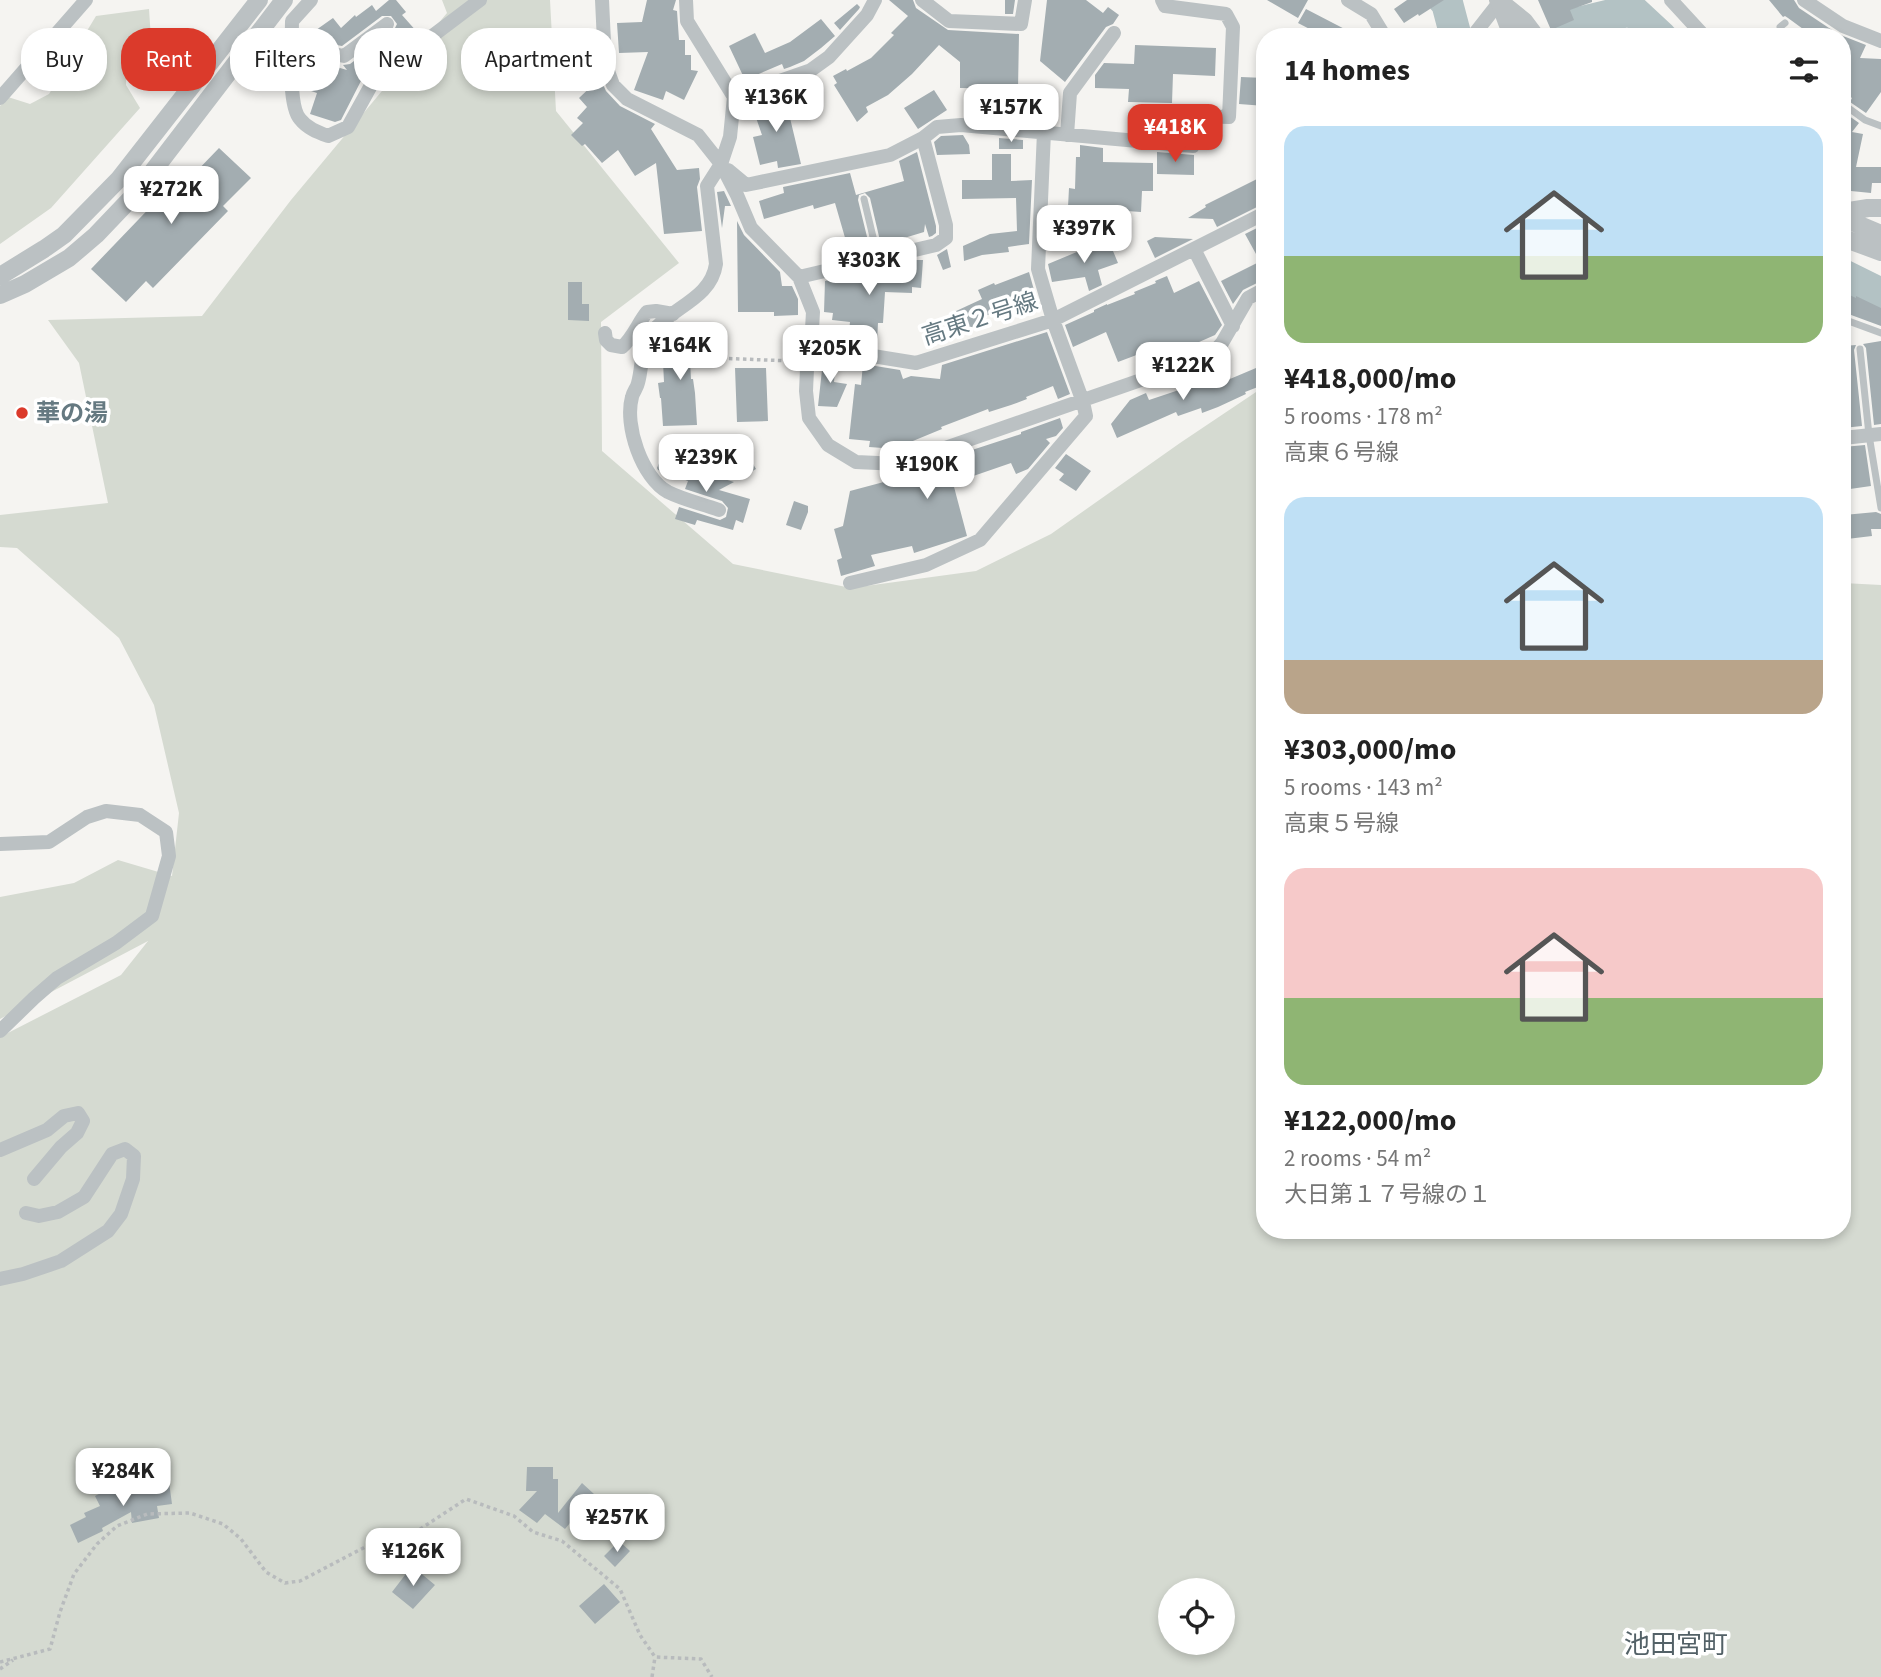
<!DOCTYPE html>
<meta charset="utf-8">
<style>
:root{--surface:#fff;--page:#f6f6f6;--text:#222;--muted:#767676;--accent:#db3a2b}
body{margin:0;font-family:"Source Sans 3","Noto Sans JP",sans-serif;background:var(--page);color:var(--text);height:100vh;display:flex;flex-direction:column;font-size:26px;white-space:nowrap}
*{box-sizing:border-box;margin:0}
p{font-size:23px;color:var(--muted)}
.icon{flex:none;width:38px;height:38px;fill:none;stroke:currentColor;stroke-width:2;stroke-linecap:round;stroke-linejoin:round}
.map{position:relative;flex:1;overflow:hidden}
.panel{position:absolute;left:1256px;top:28px;width:595px;height:1211px;display:flex;flex-direction:column;background:var(--surface);border-radius:28px;box-shadow:0 4px 10px #0003}
.panel>*{flex:none}
.guide{position:absolute;left:21px;top:28px;width:665px;height:63px;display:flex;gap:14px}
.tools{position:absolute;left:1158px;top:1578px;display:grid;gap:14px}
.tools a{display:grid;place-items:center;width:77px;height:77px;border-radius:50%;background:var(--surface);box-shadow:0 4px 10px #0003;font-size:35px}
.price{position:absolute;translate:-50% -60px;padding:0 16px;border-radius:14px;background:#fff;color:#222;font-size:23px;line-height:46px;filter:drop-shadow(0 2px 4px #0008)}
.price::after{content:'';position:absolute;left:50%;top:42px;width:21px;height:16px;margin-left:-10px;background:inherit;clip-path:polygon(0 0,100% 0,50% 100%)}
.price.on{background:var(--accent);color:#fff}
ul{padding:0;list-style:none}
li{display:grid;align-content:center;gap:14px;height:371px;padding:0 28px}
li span{display:grid;place-items:center;height:217px;border-radius:21px;color:#555}
li>.icon{margin-inline-start:auto}
span .icon{width:126px;height:126px;fill:#fffc;stroke-width:1}
li b{font-size:30px}
h2{display:flex;justify-content:space-between;align-items:center;height:84px;padding:0 28px;font-size:30px}
.pill{padding:0 24px;border-radius:28px;background:var(--surface);box-shadow:0 4px 10px #0003;font-size:24px;line-height:63px}
.pill.on{background:var(--accent);color:#fff}
.map>svg:first-child{display:block}
.green{fill:#d5dad1;fill-rule:evenodd}
.lines{fill:none;stroke-linecap:round;stroke-linejoin:round}
.river{stroke:#b3c2c4;stroke-width:32}
.building{fill:#a3adb1}
.path{stroke:#b8bbbd;stroke-width:3.5;stroke-dasharray:3.5 3.5;stroke-linecap:butt}
.service{stroke:#bbc1c3;stroke-width:7}
.minor{stroke:#bbc1c3;stroke-width:14}
.tertiary{stroke:#bbc1c3;stroke-width:18}
.poi-dot{fill:#db3a2b;stroke:#fff;stroke-width:2.5}
.labels{text-anchor:middle;dominant-baseline:central;stroke-width:7;stroke-linejoin:round;paint-order:stroke}
.street-label{font-size:24px;fill:#657981;stroke:#fff}
.poi-label{font-size:24px;font-weight:bold;fill:#657981;stroke:#fff;text-anchor:start}
.neighbourhood-label{font-size:26px;fill:#536167;stroke:#fff}
</style>
<div class="map">
<svg width="1881" height="1677" viewBox="0 0 1881 1677">
<rect width="100%" height="100%" fill="#f5f4f1"/>
<path class="green" d="M442,0H550L556,111L679,263L601,322L602,451L733,564L851,588L976,571L1051,534L1180,443L1265,386V1230H1843V583L1881,585V1677H0V1037L121,975L148,941L0,1019V897L74,883L118,860L172,876L179,813L154,705L119,638L17,548L0,547V515L108,503L79,363L48,320L202,316L291,200L447,13ZM1171,1591H1223V1643H1171Z
M149,9L151,39L127,57L126,85L140,108L51,208L0,244V106L8,97L30,104L49,94L96,16Z"/>
<g class="lines">
<path class="river" d="M1444,0L1447,3L1456,37
M1564,37L1578,23L1632,10L1661,37
M1843,275L1881,294"/>
</g>
<path class="building" d="M389,0H396L406,12L402,15L418,33L402,47L400,45L363,77L341,120L335,122L310,114L317,93L302,88L309,59L347,70L343,65L350,64L393,32L397,24L391,16H382L342,46L326,43L316,30L333,18L341,28L355,15L356,17L372,5L376,11Z
M647,0H676L673,10L677,11L679,40H685V55H691V70L698,71L684,100L666,91L663,100L634,90L648,52L619,53L617,23L642,22Z
M889,0H913L916,8L948,30L1019,34L1018,89L960,88V62L939,45L912,74L888,95L866,107L868,112L857,122L834,85L837,83L833,76L846,69L847,71L871,58L894,35L891,33L908,16Z
M1005,0H1015L1013,14H1005Z
M1047,0H1086L1103,13L1108,7L1119,15L1113,24L1106,27L1065,82L1040,61Z
M1267,0H1308L1298,18Z
M1407,0H1444L1419,16L1418,14L1404,23L1394,9Z
M1538,0H1592V2L1570,10L1574,20L1551,30Z
M1769,0H1794L1799,8L1838,34L1866,45L1860,58L1881,59V92L1866,113L1850,102L1852,98L1843,92V73L1851,60L1843,57V37H1814L1788,18L1785,16L1783,17Z
M857,4L860,7L859,9L840,30L834,23Z
M1306,9L1360,37H1325L1298,23Z
M821,19L835,36L821,48L804,61L790,67L784,69L782,64L747,79L746,82L729,46L755,33L765,53L790,42Z
M1135,45L1216,48L1215,76L1173,74L1172,103L1128,102L1129,89L1095,88V75L1104,63L1134,64Z
M1241,77L1265,78V106L1239,104Z
M600,78L606,91L620,106L655,124L651,129L677,170L699,168L700,179L697,187L702,231L664,234L656,163L635,176L618,150L602,163L585,144L582,146L571,135L583,123L577,118L587,107L579,98Z
M934,90L947,110L918,129L904,108Z
M783,96L791,118H790L801,164L778,168L777,161L760,165L753,137L762,135L752,106Z
M1845,113L1859,123L1852,132L1863,134L1856,167H1881V183H1872L1871,193L1851,191L1850,199L1843,201V117Z
M963,135L969,145L970,154L937,155L934,142L941,136Z
M999,138L1023,140V149H999Z
M1080,145L1103,148V162L1153,163V191H1142L1141,212L1068,207L1069,188L1075,189L1076,157H1080Z
M219,148L251,178L223,206L228,211L153,288L146,281L126,302L91,269L186,170L192,176Z
M917,152L936,226V233L932,236L929,237L925,224L924,232L881,245L870,198L865,193L859,195L858,200L870,249L850,255L835,203L814,209L813,205L764,219L759,201L784,193L783,187L850,173L856,195L904,181L899,161Z
M1157,152L1194,155V175L1157,174Z
M992,154H1011V181L1032,180L1029,244L1008,247L1009,252L982,255L964,261L963,246L990,234L1017,231L1016,198L962,199V180H992Z
M1265,175V203L1217,227L1213,219L1188,218L1206,207L1205,205Z
M724,191L731,206H725L722,228L717,192Z
M1063,206L1066,241L1049,242L1050,207Z
M737,221L744,235L780,272L782,286H792L798,299V315L774,316V312H738Z
M1265,224V249L1256,254L1245,234Z
M1155,237L1193,239L1155,258L1147,241Z
M1108,239L1118,263L1098,270L1102,285L1089,291L1085,277L1052,282L1048,264Z
M947,249L951,267L943,270L937,255Z
M915,260H923L921,288L912,287V293L885,292L883,323H878L877,342L848,340L850,322L832,320L833,313L824,312L825,281Z
M1259,262L1265,274V279L1243,290L1233,304L1221,281Z
M1029,272L1034,290L1022,296L1024,302L985,316L987,320L962,332L954,312L982,299L978,290L994,283L995,285Z
M1167,276L1174,293L1199,281L1222,325L1215,335L1190,346L1191,347L1159,358L1155,348L1118,362L1106,332L1073,347L1065,325L1094,312V310L1107,304V305L1135,294L1134,292L1156,283L1155,281Z
M568,282H582V304H589V321L568,320Z
M1843,292L1856,298V296L1881,308V326L1843,312Z
M675,328L701,329V343L689,342L691,379H693L695,393L697,425L663,426L661,398H660L658,383L664,382L663,362H674Z
M1047,332L1070,394L1058,399L1053,386L1026,397L1027,399L1011,405L989,412L988,409L941,427L942,429L908,443L911,450L869,447L870,441L849,439L855,384L861,385L863,364L900,370L903,379L911,376L940,379L942,365Z
M1881,341V424L1874,425L1866,348L1863,344Z
M1856,345L1854,350L1862,426L1843,428V346Z
M820,357L836,360L834,382L847,384L837,407L818,406L822,370H819Z
M735,368H766L768,421L737,422Z
M1256,368L1263,385L1245,392L1246,394L1218,407L1202,413L1201,408L1178,416L1176,412L1117,438L1111,424L1130,400L1146,393L1149,400L1209,380L1211,387Z
M1060,418L1063,428L1056,436L1046,439L1050,443L1028,469L1016,474L1011,463L953,483L967,536L914,553L912,546L871,555L875,566L841,576L837,560L842,558L834,529L843,526L850,491L925,471L923,466L1021,434V432Z
M1865,445L1871,486L1843,490V447Z
M1066,454L1091,471L1076,491L1059,480L1064,474L1055,468Z
M662,456L695,468V470L734,482L719,490L750,499L743,523L736,520L733,530L697,520L695,525L675,519L679,507L720,520L726,517L728,508L722,501L685,489L688,481L658,470L657,468Z
M749,457L756,469L745,475L738,463Z
M794,501L808,506V512L801,530L786,525Z
M1876,512L1881,514V529H1871L1872,536L1847,539L1844,515Z
M527,1467H553V1479H558V1513L582,1483L594,1494L565,1529L545,1514L537,1523L519,1510L537,1491H526Z
M169,1482L172,1504L157,1506L159,1518L132,1523L131,1512L102,1528L103,1531L78,1543L70,1525L86,1517L84,1513L100,1506L95,1496L116,1485L118,1489Z
M619,1541L630,1551L615,1567L604,1556Z
M412,1566L435,1585L413,1609L392,1592Z
M604,1584L620,1602L595,1624L579,1606Z"/>
<g class="lines">
<path class="path" d="M659,356L794,361
M0,1662L50,1649L60,1612L74,1574L97,1544L117,1526L147,1514L190,1513L223,1524L241,1539L266,1572L285,1583L300,1581L369,1545L411,1535L466,1499L514,1516L533,1532L562,1541L620,1589L640,1635L655,1657L701,1659L712,1677
M0,1669L13,1660
M652,1677L655,1657"/>
<path class="service" d="M1785,37L1780,27L1785,23
M1843,104L1865,120L1881,126
M864,199L878,258
M1843,319L1881,333
M1860,349L1869,435L1881,508"/>
<path class="minor" d="M311,0L292,21C292,42 287,105 300,119C307,128 317,132 328,136L348,127L374,80L480,0
M602,0L605,63L613,85L627,99L698,135L721,164L737,195L751,228L799,277L813,312L811,346L807,369L806,391L809,418L828,445L856,462L899,464L1210,356L1222,343L1248,298L1265,289
M686,0L687,21L734,97L730,137L721,164L707,186L716,264C711,299 672,307 652,332C640,347 643,365 638,383C637,388 633,392 632,397C624,425 642,478 668,492C684,500 703,504 719,510
M922,0L949,21L1021,24L1025,0
M1348,0L1371,14L1385,37
M1671,0L1705,37
M1804,0L1843,26L1881,41
M1472,37L1501,0
M292,46L344,56L387,24
M734,97L811,70L829,57L867,15L875,0
M0,98L86,0
M1067,135L1070,93L1114,33
M728,170L746,185L890,155L923,138L937,127L961,125L1193,146L1194,116L1229,117L1233,27L1226,14L1165,6L1162,0
M1194,249L1233,326
M799,277L936,245L946,238V225L923,138
M605,333L606,340L611,345L622,347C633,338 638,323 647,312L656,311L673,314
M811,346L916,363L1053,320L1265,213
M1843,438L1881,434
M850,583L926,565L980,540L1086,416L1083,402L1053,320L1038,269L1044,132
M0,844L49,842L87,817L106,811L140,815L166,832L169,856L152,916L116,943L57,978L34,998L0,1031
M0,1150L47,1130L64,1116L78,1113L83,1121L77,1133L61,1147L34,1179
M0,1279L23,1274L61,1261L108,1231L121,1214L133,1179L134,1156L125,1149L112,1154L84,1197L58,1212L39,1216L26,1213"/>
<path class="tertiary" d="M1498,0L1524,21L1536,37
M1499,1L1511,33L1514,37
M1843,212L1868,208H1881
M1843,218L1881,234
M1843,238L1881,252
M0,276L44,249L64,235L119,179L259,0
M0,295L25,284L69,258L96,235L137,192L284,0"/>
</g>
<circle class="poi-dot" cx="22" cy="413" r="7"/>
<g class="labels">
<g class="street-label">
<text transform="translate(980 319) rotate(-18)">高東２号線</text>
</g>
<g class="poi-label">
<text x="36" y="413">華の湯</text>
</g>
<g class="neighbourhood-label">
<text x="1676" y="1644">池田宮町</text>
</g>
</g>
</svg>
<div class="tools">
<a><svg class="icon" aria-label="locate" viewBox="0 0 24 24"><circle cx="12" cy="12" r="6"/><path d="M12 2v4M12 18v4M2 12h4M18 12h4"/></svg></a>
</div>
<b class="price" style="left:776px;top:134px">¥136K</b>
<b class="price" style="left:1011px;top:144px">¥157K</b>
<b class="price on" style="left:1175px;top:164px">¥418K</b>
<b class="price" style="left:171px;top:226px">¥272K</b>
<b class="price" style="left:1084px;top:265px">¥397K</b>
<b class="price" style="left:869px;top:297px">¥303K</b>
<b class="price" style="left:680px;top:382px">¥164K</b>
<b class="price" style="left:830px;top:385px">¥205K</b>
<b class="price" style="left:1183px;top:402px">¥122K</b>
<b class="price" style="left:706px;top:494px">¥239K</b>
<b class="price" style="left:927px;top:501px">¥190K</b>
<b class="price" style="left:123px;top:1508px">¥284K</b>
<b class="price" style="left:617px;top:1554px">¥257K</b>
<b class="price" style="left:413px;top:1588px">¥126K</b>
<div class="guide">
<a class="pill">Buy</a>
<a class="pill on">Rent</a>
<a class="pill">Filters</a>
<a class="pill">New</a>
<a class="pill">Apartment</a>
</div>
<section class="panel">
<h2>14 homes<svg class="icon" aria-label="filters" viewBox="0 0 24 24"><path d="M4 7h16M4 17h16"/><circle cx="9" cy="7" r="2"/><circle cx="15" cy="17" r="2"/></svg></h2>
<ul>
<li><span style="background:linear-gradient(#bfe0f5 60%,#8fb573 0)"><svg class="icon" aria-label="home" viewBox="0 0 24 24"><path d="M3 11l9-7 9 7M6 9v11h12V9"/></svg></span><div><b>¥418,000/mo</b><p>5 rooms · 178 m²</p><p>高東６号線</p></div></li>
<li><span style="background:linear-gradient(#bfe0f5 75%,#b9a48a 0)"><svg class="icon" aria-label="home" viewBox="0 0 24 24"><path d="M3 11l9-7 9 7M6 9v11h12V9"/></svg></span><div><b>¥303,000/mo</b><p>5 rooms · 143 m²</p><p>高東５号線</p></div></li>
<li><span style="background:linear-gradient(#f6c9c9 60%,#8fb573 0)"><svg class="icon" aria-label="home" viewBox="0 0 24 24"><path d="M3 11l9-7 9 7M6 9v11h12V9"/></svg></span><div><b>¥122,000/mo</b><p>2 rooms · 54 m²</p><p>大日第１７号線の１</p></div></li>
</ul>
</section>
</div>
